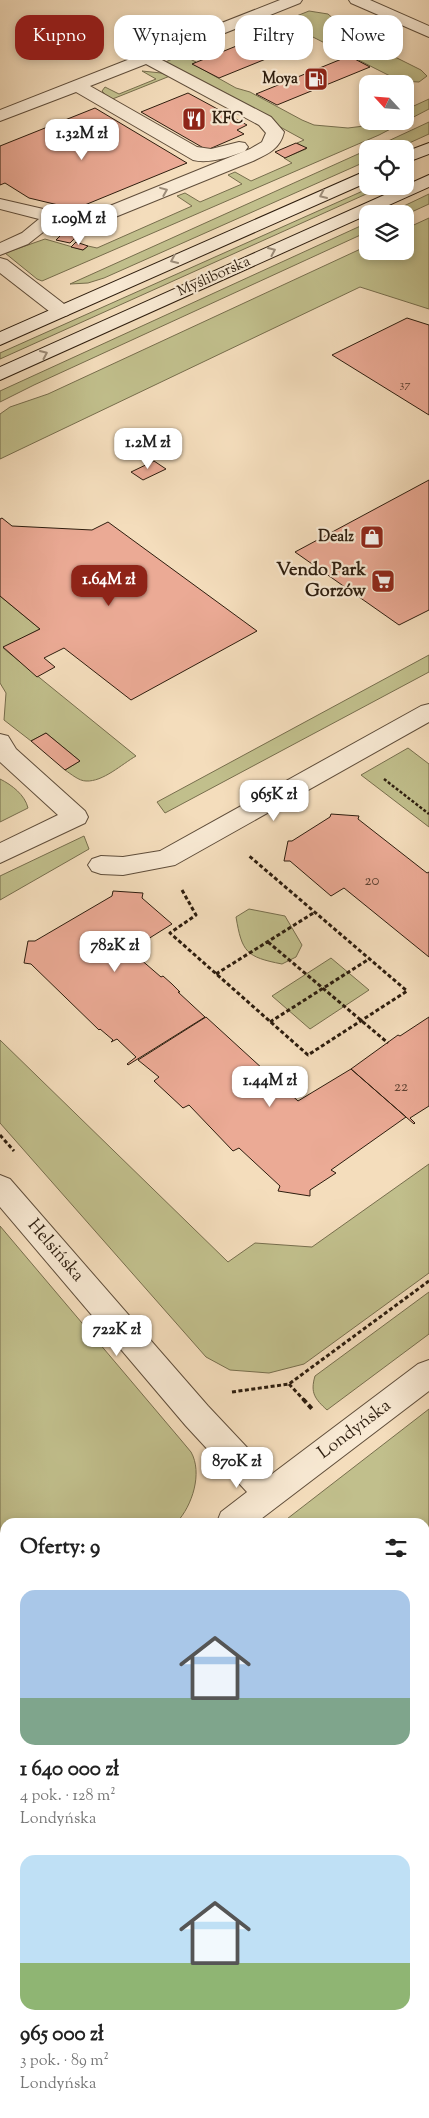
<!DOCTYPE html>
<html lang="pl">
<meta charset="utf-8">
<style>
:root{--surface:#fff;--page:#f6f6f6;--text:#222;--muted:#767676;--accent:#8f2418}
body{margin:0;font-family:"Sorts Mill Goudy",serif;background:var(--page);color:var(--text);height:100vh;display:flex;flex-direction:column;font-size:19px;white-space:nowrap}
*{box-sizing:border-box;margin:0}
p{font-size:16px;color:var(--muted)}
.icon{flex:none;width:28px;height:28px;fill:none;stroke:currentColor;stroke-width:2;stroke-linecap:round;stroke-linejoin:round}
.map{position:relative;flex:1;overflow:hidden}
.panel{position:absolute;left:0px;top:1518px;width:430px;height:601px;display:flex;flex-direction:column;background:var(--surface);border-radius:15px 15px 0 0;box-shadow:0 2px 8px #0003}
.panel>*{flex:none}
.guide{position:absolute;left:15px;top:15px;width:400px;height:45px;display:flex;gap:10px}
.needle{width:32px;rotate:296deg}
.tools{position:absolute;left:359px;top:75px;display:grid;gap:10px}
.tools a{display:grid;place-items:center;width:55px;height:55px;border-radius:10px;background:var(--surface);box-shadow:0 2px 8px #0003;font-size:25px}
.price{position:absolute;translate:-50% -42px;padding:0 11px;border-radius:10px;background:#fff;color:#222;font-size:16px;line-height:32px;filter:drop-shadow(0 1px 2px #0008)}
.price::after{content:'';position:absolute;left:50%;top:30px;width:15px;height:11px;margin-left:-8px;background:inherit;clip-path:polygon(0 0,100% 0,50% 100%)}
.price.on{background:var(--accent);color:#fff}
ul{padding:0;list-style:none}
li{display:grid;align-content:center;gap:10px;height:265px;padding:0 20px}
li span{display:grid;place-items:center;height:155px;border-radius:15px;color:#555}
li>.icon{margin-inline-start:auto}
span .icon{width:90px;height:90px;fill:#fffc;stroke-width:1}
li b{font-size:21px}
h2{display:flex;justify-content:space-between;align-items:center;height:60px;padding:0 20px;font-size:21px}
.tag{padding:0 18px;border-radius:15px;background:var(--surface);box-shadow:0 2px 8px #0003;font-size:18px;line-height:45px}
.tag.on{background:var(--accent);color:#fff}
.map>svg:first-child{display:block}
.green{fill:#c1bf8c;stroke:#776e4d}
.building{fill:#ebaa95;stroke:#2d1d0e}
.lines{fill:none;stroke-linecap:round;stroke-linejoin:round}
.lane-casing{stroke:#5f4d3a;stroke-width:2}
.street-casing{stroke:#5f4d3a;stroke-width:2}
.secondary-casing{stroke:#2d1d0e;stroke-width:2}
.path-far2{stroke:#2d1d0e;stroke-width:2.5;stroke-dasharray:3 2;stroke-linecap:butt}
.path-far1{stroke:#2d1d0e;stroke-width:3;stroke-dasharray:4 2.5;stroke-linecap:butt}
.path{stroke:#2d1d0e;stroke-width:4;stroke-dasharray:5 3;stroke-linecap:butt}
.lane{fill:#f8e9d3;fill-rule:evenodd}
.street{fill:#f8e9d3;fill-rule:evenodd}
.secondary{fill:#f8e9d3;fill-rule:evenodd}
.oneway{stroke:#9d8d7a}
.labels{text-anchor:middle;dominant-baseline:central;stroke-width:4.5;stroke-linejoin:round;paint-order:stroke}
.far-number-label{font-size:12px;fill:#5c4030}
.far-poi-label{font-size:15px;font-weight:bold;fill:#2d1d0e;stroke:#f8e9d3;text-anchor:end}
.far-street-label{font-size:15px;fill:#2d1d0e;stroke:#f8e9d3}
.number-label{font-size:15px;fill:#5c4030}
.poi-label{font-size:18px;font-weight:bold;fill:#2d1d0e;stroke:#f8e9d3;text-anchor:end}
.street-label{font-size:18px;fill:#2d1d0e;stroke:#f8e9d3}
</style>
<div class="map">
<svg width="429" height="2118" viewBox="0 0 429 2118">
<rect width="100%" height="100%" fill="#f4ddbc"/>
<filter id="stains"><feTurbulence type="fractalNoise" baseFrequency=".004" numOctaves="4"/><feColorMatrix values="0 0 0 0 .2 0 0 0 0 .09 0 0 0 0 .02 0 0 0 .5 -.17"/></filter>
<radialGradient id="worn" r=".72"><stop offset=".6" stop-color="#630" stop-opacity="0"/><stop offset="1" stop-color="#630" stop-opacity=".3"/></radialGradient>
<path class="green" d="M309,11L328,14L353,36L421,70L427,76L419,82L400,81L301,31L294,25V17Z
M182,55L196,62L193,64L236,88L250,92L302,120L314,125L348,128L364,126L378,121H405V110L429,99V109L379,135L42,281L37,279L5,253L45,239L83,250L88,246L97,248L192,206L177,196L185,193L200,202L242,184L228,175L235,172L251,181L292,163L284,158L306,149L297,143L304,140L163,63Z
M142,71L161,73L170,76L110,100L102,91L105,87L119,94L156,79Z
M429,122V134L396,149H371Z
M367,150V161L104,278L88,283L70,284Z
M374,186H384L0,359V353Z
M429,194V204L405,215L387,214Z
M429,218V309L360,287L0,459V414L10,407L48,394L367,246L368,251H405V229Z
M367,223V232L34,385L0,402V391Z
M0,596L40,629L3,648L136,756C122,764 103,782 86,781C79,781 71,774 65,770L80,761L46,733L31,741L4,720L6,693L0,683Z
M429,655V672L165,813L157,802Z
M408,748L429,764V827L361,775Z
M0,779C12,785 25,795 28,808L0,822Z
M84,836L89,849L0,900V876Z
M249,909L285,916L302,945L296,957L282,964C246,957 242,952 236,917Z
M331,958L369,990L310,1029L272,996Z
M0,1040L228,1262L255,1243L312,1247L429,1164V1273L304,1364L269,1373L230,1370L206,1357L0,1123Z
M0,1226L181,1440C184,1444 188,1448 191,1452C203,1473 192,1506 177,1522H5V1654L0,1658Z
M429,1292V1334L327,1410C315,1399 310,1393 315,1376Z
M429,1409V1533L425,1536V1522H283Z
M5,1738V1942L0,1946V1741Z
M5,2007V2074L0,2078V2011Z
M107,2114H213L221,2118H101Z"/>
<path class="building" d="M266,34L293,48L219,78L192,64Z
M349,56L370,67L277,105L256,94Z
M188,93L247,125L237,130L244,134L207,150L141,112Z
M95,108L187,163L75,209L29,198L5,183L0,185V146Z
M296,143L307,148L285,158L275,152Z
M70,226L84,229L70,243L56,240Z
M76,242L88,246L83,250L71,247Z
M407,318L429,325V415L332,355Z
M154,461L166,469L143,480L131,472Z
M429,480V610L399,625L295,552Z
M2,518L12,526L92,530L108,522L257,631L131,700L64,648L44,658L55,667L37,677L3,647L40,629L0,596V519Z
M46,733L80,761L65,770L31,741Z
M331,814L359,816L358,819L427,873L429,872V957L344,888L331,896L290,861H284L288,841H292L330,817Z
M113,891L143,893L142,898L172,924L132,949L141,957L139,958L161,977L163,976L172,984L180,992H178L205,1017L128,1065L127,1064L136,1057L117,1039L111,1042L113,1040L100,1029L99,1030L31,964L24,963L28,941H35L112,896Z
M206,1017L298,1101L351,1069L406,1117L331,1170L336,1173L310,1190V1196L278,1191L280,1186L239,1148L233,1151L189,1105L183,1108L154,1081L159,1077L138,1060Z
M429,1017V1106L410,1118L415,1123L414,1124L351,1069L398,1035L400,1036Z
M425,1887L429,1892V2118H375L372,2114H425Z"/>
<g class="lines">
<g class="lane-casing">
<path id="lane" d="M280,0H302L300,3L160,59L271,117L284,132C280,149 268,154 253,161L98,224L92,226L56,222L28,244L0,255V243L22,233L39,219L0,209V199L65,214H90L250,149L262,142L266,133L259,125L146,64L90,86L197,147L211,149L239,142L245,143L248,147L245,151C230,157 209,164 193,160L76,92L0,121V110Z
M349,0H370L429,26V37L351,3Z
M0,258L7,260L68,307L71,311L68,315L61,317L54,315L0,273Z
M0,734L8,736L16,749L85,811L88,817L85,823L0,863V843L58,815L0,762Z"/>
</g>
<g class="street-casing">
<path id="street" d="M429,704V722L175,865L123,875L101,874L92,871L88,865L92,859L101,856L123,857L160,851L421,706Z
M0,1175L10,1179L208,1406L272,1474L418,1364L429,1360V1391L257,1522H217L221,1512L247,1492L186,1426L0,1207Z
M429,1609V1642L425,1644V1611Z
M5,1680V1715L0,1717V1682Z
M425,1740L429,1741V1778L425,1777Z
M5,1959V1999L0,2001V1961Z"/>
</g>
<g class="secondary-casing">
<path id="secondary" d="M429,143V154L405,163V152Z
M368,170V182L0,345V332Z
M429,175V187L0,380V367Z"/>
</g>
<path class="path-far2" d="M384,779L429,814"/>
<path class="path-far1" d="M182,890L196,915L170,933L308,1055L407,991L248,855
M268,942L388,1043
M216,974L315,912
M270,1022L369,959
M0,1135L14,1151
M289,1384L304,1400
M232,1392L289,1384L429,1281"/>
<path class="path" d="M303,1399L313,1410
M0,2095L5,2091"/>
<use href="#lane" class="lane"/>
<use href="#street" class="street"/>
<use href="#secondary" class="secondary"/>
</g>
<defs><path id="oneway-chevron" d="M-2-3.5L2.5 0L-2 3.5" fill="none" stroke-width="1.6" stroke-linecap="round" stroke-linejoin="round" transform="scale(1.25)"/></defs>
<g class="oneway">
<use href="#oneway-chevron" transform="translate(164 191) rotate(-22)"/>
<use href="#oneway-chevron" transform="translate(323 195) rotate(156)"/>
<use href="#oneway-chevron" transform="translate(272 251) rotate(-24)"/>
<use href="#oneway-chevron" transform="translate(174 260) rotate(156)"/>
<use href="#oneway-chevron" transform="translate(44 354) rotate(-24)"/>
</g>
<defs>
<g id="fuel-square" transform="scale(1.25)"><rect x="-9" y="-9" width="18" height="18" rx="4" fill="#8f2418" stroke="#f8e9d3"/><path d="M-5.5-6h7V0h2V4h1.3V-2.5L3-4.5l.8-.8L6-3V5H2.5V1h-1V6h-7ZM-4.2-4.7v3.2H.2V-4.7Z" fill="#fff"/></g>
<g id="restaurant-square" transform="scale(1.25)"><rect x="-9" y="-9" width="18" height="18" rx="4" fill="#8f2418" stroke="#f8e9d3"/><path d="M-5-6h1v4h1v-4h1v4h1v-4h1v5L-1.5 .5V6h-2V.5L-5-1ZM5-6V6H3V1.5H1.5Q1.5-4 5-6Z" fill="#fff"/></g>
<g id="shop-square" transform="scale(1.25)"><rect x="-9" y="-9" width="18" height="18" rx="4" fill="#8f2418" stroke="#f8e9d3"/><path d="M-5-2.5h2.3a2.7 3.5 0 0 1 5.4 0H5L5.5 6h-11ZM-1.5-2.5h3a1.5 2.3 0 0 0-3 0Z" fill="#fff"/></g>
<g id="supermarket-square" transform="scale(1.25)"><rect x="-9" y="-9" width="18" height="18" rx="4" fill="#8f2418" stroke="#f8e9d3"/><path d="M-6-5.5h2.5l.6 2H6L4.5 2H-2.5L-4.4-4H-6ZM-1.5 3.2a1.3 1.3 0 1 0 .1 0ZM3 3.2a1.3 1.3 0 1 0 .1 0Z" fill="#fff"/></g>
</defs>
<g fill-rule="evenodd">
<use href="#fuel-square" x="316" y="79"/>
<use href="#restaurant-square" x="194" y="119"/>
<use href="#shop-square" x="372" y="537"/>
<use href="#supermarket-square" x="383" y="581"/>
</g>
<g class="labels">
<g class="far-number-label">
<text x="405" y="385">37</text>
</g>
<g class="far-poi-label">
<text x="298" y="79">Moya</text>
<text x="212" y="119" text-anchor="start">KFC</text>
<text x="354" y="537">Dealz</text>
</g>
<g class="far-street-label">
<text transform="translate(214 277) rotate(-24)">Myśliborska</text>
</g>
<g class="number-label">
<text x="372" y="881">20</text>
<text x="401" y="1087">22</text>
</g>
<g class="poi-label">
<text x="366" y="571">Vendo Park<tspan x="366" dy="21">Gorzów</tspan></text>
</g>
<g class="street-label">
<text transform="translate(55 1251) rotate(49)">Helsińska</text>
<text transform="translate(355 1430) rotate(-37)">Londyńska</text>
</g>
</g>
<rect width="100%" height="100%" filter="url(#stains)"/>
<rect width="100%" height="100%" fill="url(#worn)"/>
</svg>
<div class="tools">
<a><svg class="needle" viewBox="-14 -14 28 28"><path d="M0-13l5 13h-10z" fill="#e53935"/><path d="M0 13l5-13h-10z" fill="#767676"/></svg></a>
<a><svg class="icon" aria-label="locate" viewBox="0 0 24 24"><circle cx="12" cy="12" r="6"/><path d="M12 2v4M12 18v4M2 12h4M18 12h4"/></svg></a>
<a><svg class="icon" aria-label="layers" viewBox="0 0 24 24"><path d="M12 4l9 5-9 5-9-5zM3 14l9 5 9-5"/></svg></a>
</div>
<b class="price" style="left:82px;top:161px">1.32M zł</b>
<b class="price" style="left:79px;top:246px">1.09M zł</b>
<b class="price" style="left:148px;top:470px">1.2M zł</b>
<b class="price on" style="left:109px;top:607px">1.64M zł</b>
<b class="price" style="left:274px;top:822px">965K zł</b>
<b class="price" style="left:115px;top:973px">782K zł</b>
<b class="price" style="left:270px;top:1108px">1.44M zł</b>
<b class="price" style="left:117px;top:1357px">722K zł</b>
<b class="price" style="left:237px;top:1489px">870K zł</b>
<div class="guide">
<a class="tag on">Kupno</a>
<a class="tag">Wynajem</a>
<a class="tag">Filtry</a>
<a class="tag">Nowe</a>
</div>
<section class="panel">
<h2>Oferty: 9<svg class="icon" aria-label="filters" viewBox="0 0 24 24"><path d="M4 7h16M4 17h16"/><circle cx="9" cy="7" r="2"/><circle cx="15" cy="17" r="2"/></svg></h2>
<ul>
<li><span style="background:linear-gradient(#a9c7e8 70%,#7fa58c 0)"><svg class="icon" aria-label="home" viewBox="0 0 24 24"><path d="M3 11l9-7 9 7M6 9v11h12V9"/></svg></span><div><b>1 640 000 zł</b><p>4 pok. · 128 m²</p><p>Londyńska</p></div></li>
<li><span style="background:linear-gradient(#bfe0f5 70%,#8fb573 0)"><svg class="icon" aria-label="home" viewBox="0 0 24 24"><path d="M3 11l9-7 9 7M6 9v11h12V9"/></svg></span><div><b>965 000 zł</b><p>3 pok. · 89 m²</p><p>Londyńska</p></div></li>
</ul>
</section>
</div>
